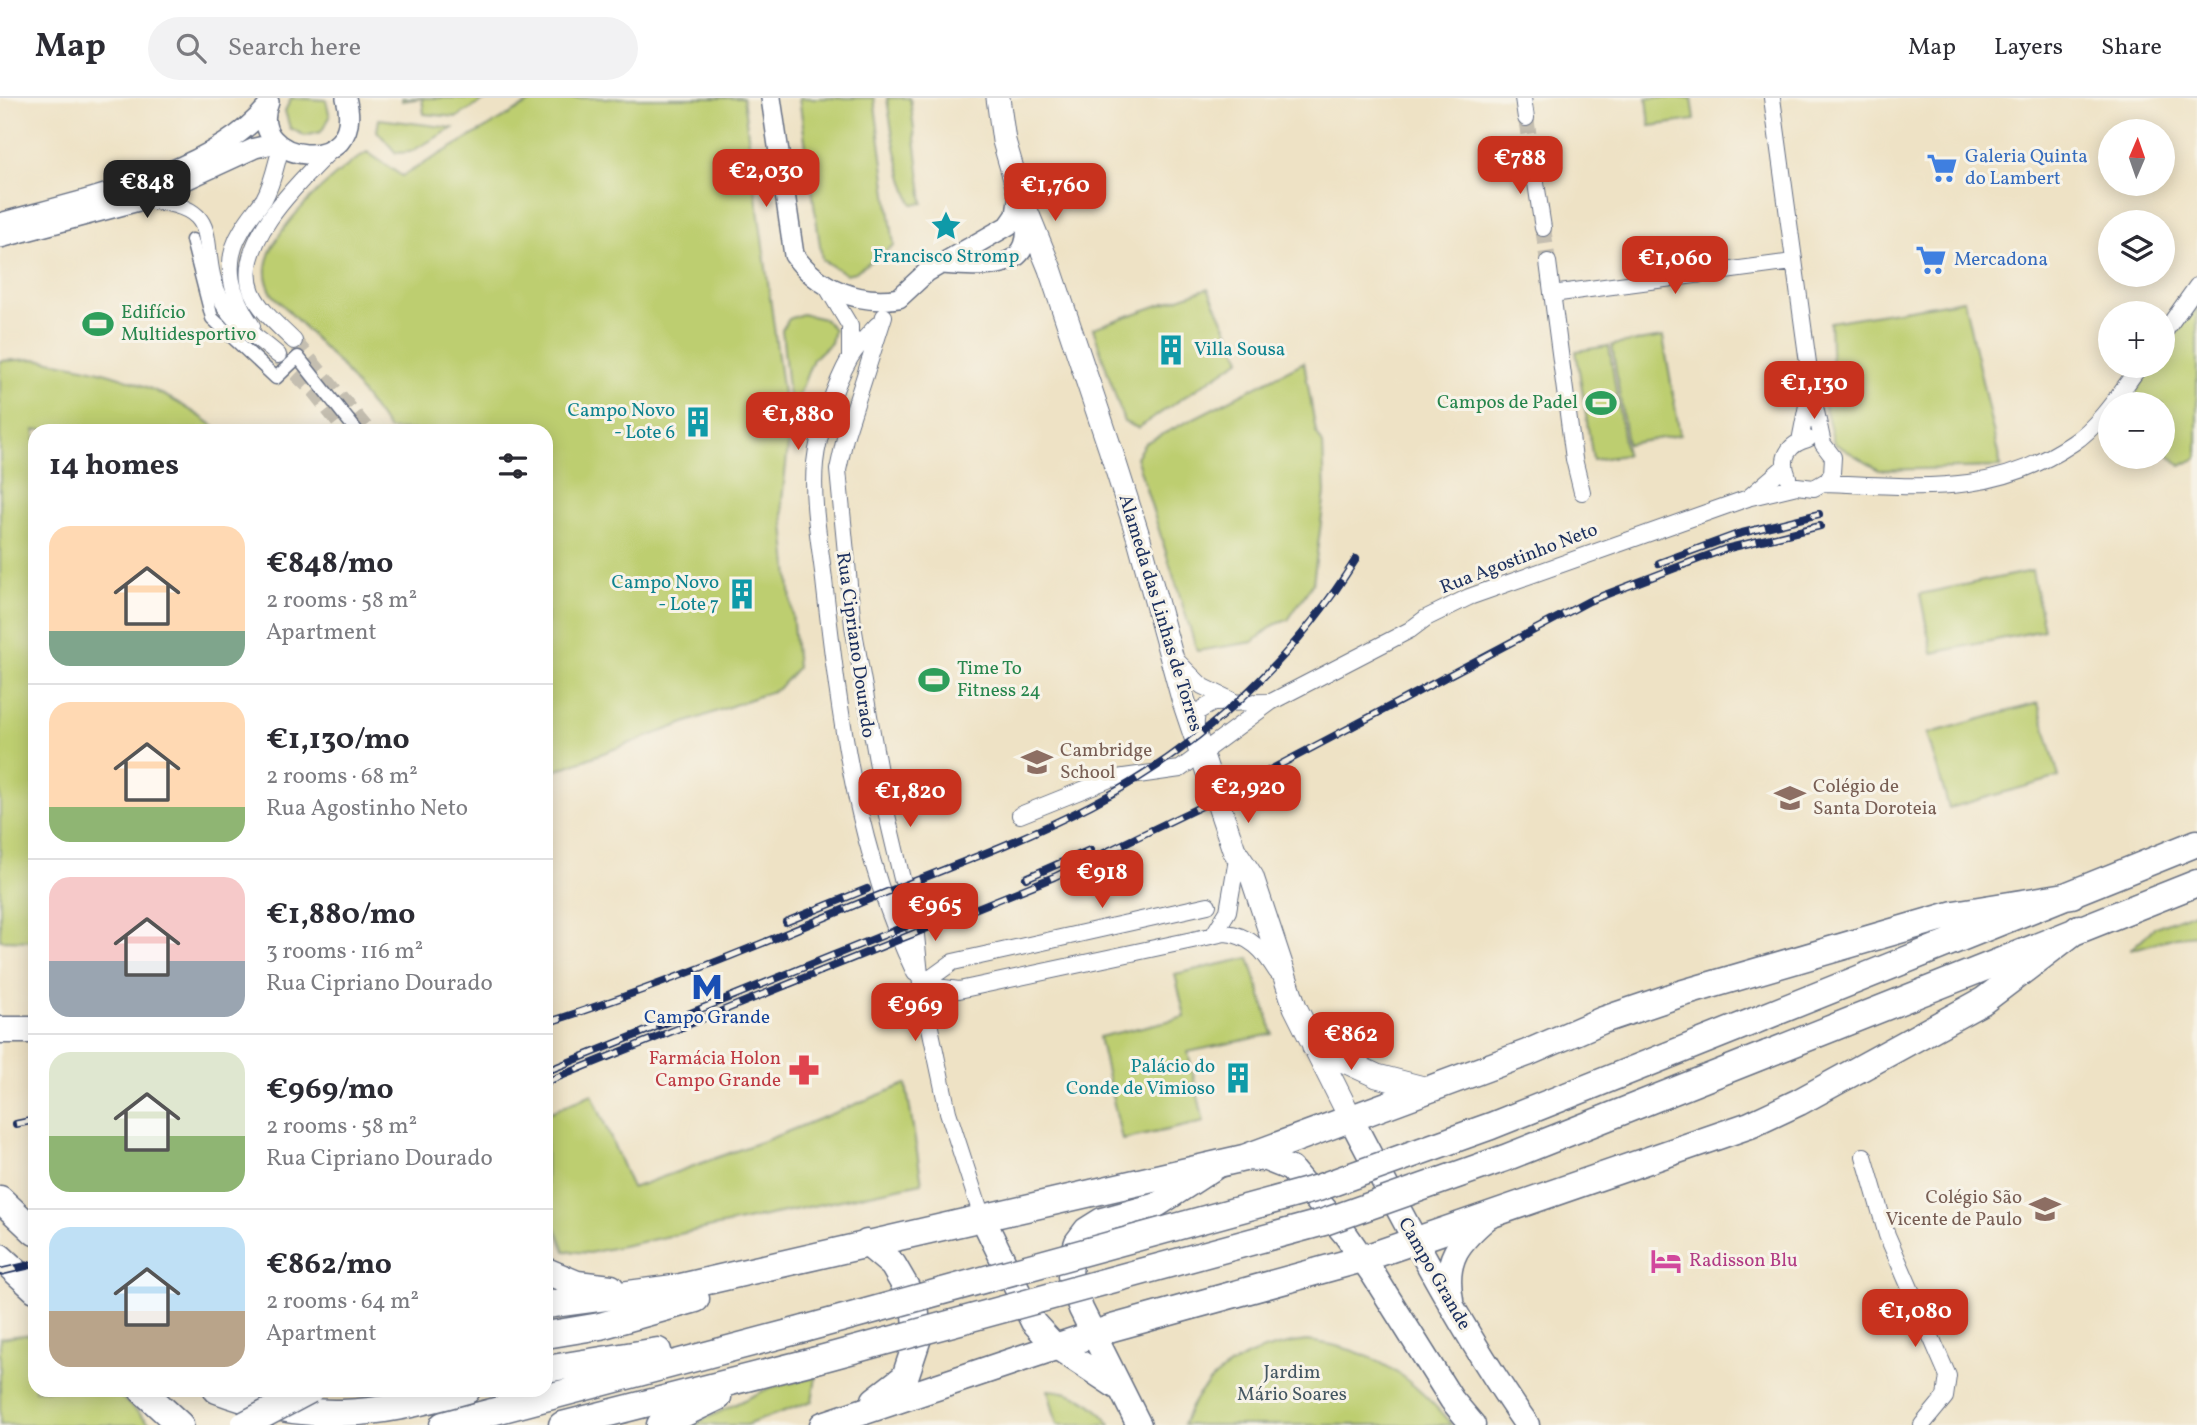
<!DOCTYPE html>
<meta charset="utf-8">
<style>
:root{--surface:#fff;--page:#f2f2f3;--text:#2b2b33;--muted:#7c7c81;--line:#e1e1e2;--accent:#c8321e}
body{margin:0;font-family:Vollkorn,serif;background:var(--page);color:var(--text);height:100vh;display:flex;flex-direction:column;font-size:26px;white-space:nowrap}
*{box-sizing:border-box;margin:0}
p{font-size:23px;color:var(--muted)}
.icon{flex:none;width:38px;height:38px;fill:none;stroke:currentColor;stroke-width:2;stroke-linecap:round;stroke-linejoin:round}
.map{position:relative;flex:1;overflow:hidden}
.details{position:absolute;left:28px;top:326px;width:525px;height:973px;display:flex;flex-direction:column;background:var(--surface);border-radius:21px;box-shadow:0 4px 18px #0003}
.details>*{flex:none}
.needle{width:46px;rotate:2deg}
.buttons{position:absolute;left:2098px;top:21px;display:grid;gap:14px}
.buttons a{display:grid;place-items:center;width:77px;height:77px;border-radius:50%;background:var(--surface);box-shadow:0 4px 18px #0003;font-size:35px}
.price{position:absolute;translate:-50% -60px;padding:0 16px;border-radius:14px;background:var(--accent);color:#fff;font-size:23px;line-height:46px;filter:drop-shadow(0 2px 4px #0008)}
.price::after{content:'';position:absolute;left:50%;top:42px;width:21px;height:16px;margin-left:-10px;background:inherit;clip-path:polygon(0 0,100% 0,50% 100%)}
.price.active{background:#222;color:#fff}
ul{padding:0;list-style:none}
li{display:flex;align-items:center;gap:21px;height:175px;padding:0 21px}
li+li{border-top:2px solid var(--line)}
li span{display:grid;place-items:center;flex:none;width:196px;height:140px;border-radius:21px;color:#555}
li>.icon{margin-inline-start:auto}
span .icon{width:84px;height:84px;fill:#fffc;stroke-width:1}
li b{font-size:30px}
h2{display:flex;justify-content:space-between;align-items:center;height:84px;padding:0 21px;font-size:30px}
header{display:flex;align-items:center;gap:42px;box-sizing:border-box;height:98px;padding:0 35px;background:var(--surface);border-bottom:2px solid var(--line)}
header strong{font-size:33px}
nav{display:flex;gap:38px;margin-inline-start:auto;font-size:24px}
.search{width:490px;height:63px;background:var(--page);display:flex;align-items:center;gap:18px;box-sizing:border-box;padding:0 24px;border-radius:38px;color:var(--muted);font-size:26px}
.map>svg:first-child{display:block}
.green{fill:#bdce70;stroke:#6c7e67;stroke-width:2}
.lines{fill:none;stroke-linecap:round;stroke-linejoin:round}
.minor-tunnel{stroke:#c4beb0;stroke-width:16;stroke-dasharray:16 8;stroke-linecap:butt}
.pedestrian-casing{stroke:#656e82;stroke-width:15}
.minor-casing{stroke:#656e82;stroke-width:18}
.tertiary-casing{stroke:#656e82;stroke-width:22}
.secondary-casing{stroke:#656e82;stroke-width:25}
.primary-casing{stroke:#656e82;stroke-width:27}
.trunk-casing{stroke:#656e82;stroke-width:29}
.pedestrian{stroke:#fff;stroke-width:12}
.minor{stroke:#fff;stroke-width:16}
.tertiary{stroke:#fff;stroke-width:19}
.secondary{stroke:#fff;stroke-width:23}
.primary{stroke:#fff;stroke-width:24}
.trunk{stroke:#fff;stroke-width:26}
.rail-casing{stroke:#1b2f5e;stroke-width:8}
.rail{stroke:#f7f3e8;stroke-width:5;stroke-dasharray:16;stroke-linecap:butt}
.trunk-bridge-casing{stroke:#656e82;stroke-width:29;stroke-linecap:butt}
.trunk-bridge{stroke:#fff;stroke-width:26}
.labels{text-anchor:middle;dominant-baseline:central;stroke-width:6;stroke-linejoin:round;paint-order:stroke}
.shop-label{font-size:19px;fill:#366cbe;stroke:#f7f3e8;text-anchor:start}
.culture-label{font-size:19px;fill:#0d838f;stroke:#f7f3e8;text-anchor:end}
.leisure-label{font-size:19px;fill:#27864d;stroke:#f7f3e8;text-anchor:start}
.street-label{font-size:19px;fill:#1b2f5e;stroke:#f7f3e8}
.education-label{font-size:19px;fill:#785e54;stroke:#f7f3e8;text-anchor:start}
.transit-label{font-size:19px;fill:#164399;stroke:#f7f3e8}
.health-label{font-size:19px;fill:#be3a42;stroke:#f7f3e8;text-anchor:end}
.hotel-label{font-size:19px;fill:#b23c85;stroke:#f7f3e8;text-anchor:start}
.park-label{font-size:19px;fill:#445762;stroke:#f7f3e8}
</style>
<header>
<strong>Map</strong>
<div class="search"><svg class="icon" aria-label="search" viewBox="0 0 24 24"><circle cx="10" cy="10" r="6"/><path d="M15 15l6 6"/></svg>Search here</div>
<nav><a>Map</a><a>Layers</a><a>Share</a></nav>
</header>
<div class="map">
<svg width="2197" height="1327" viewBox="0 0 2197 1327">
<rect width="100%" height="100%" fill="#f7f3e8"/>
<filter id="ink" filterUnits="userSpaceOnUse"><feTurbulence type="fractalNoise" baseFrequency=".0143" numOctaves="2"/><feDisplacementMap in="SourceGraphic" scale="14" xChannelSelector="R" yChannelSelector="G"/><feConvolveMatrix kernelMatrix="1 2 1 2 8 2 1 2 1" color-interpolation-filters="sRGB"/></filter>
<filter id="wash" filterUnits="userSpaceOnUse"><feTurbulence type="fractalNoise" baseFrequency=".00686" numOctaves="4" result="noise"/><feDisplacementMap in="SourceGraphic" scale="28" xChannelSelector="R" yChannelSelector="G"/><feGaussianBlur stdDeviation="1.57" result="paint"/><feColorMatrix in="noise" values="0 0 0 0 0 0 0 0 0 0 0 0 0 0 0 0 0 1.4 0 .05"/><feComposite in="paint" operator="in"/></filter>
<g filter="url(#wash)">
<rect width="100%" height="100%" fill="#eee2c5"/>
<path class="green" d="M291,0L326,2L330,19L321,34L305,38L290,30L285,13Z
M402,0H488L457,19L424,16L422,0L402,3Z
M538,0H743L789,340L782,403L797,570L778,591L546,676V332H389L343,270L272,196C268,187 265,180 266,170C269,131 336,74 367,54L402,78Z
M799,0H874L894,147L855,174L846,176L822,162Z
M887,0H910L923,105L912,106C898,72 892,36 887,0Z
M1647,0H1692L1695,22L1650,28Z
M379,21L453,30L410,54L396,55L377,33Z
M1208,190L1241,261L1138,330L1124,324L1093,230Z
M1964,202L2001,369L1879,372L1834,345L1818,282L1832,277L1830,224Z
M2197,210V360L2181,368L2163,351V306L2130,304L2151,268H2163V250Z
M802,216L824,221L834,231L831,245L813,261L796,305L789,301L782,232L789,221Z
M1663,239L1680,337L1627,346L1612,247Z
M1609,248L1626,357L1593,362L1576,253Z
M34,261C104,269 162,288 219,332H35V843L0,842V263Z
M1304,264L1316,334L1323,346L1325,395L1313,485L1288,522L1274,527L1253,544L1197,553L1136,359L1145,345Z
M2032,473L2044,532L1932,555L1920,496Z
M2038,605L2059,679L1949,710L1927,636Z
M2197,813V837L2176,839L2130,852L2155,829Z
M1249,860L1273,936L1188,954L1204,1024L1122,1042L1099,939L1185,919L1175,876Z
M906,986L922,1085L589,1155L565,1153L546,1104V1016L592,996L632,1090L769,1041Z
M32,1236L35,1237V1292H113L152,1327H0V1240Z
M1307,1243C1372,1250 1411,1278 1452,1327H1183C1202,1272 1253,1249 1307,1243Z
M816,1279L812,1303L746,1327H692L769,1290Z
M1048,1292C1074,1293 1096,1305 1110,1327H1057Z"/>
</g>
<g filter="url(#ink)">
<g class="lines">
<path class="minor-tunnel" d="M1526,20L1532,59
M1543,130L1548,164
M294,243L367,332
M279,259L315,294L345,332"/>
<g class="pedestrian-casing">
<path id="pedestrian" d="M192,142L212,220L276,280L298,259L356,332"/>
</g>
<g class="minor-casing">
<path id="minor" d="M1523,0L1526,20
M1772,0L1811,287L1800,343
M1532,59L1543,130
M142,102C236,108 191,150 223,205C235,227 259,240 278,257
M1548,164L1574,361L1582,394
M825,186L850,228V260
M1552,196L1793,164
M884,218L845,340L838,372L853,528L886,713L902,781L913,807L921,887L948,1014L982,1119
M877,227C868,237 857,248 850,260C835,286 818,335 815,365C811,406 821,450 825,491C840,622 857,756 915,875
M252,228C232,198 221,166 242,132C248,121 257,111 264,101C273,85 276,66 281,49
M2163,236L2197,188
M294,243C280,229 260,213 252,194C232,146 302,81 333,50
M1788,379C1780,360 1788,346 1808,341
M1824,385C1917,388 1992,400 2073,345C2100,327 2121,293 2140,268
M1751,399L1797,388L1814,390L1828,382L1832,375L1833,359L1823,346L1812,295
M1171,557L1202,588L1231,602
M1195,631L1197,614L1213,605L1269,604
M1020,717L1110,681L1180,671L1271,604L1410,532L1426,520L1469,499L1748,400L1784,369
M1214,836L1228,813L1237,761
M921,887L959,892L1225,835C1250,837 1264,853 1277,874
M921,887L953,864L1208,807
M1864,1058L1887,1137L1948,1278L1945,1299L1922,1327"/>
</g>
<g class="tertiary-casing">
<path id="tertiary" d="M771,0L794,157C818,191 859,207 899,200L927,174L1009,127L1016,117L1019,95
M269,4C243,66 368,82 346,0
M0,125C82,102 211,76 267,9
M0,140L142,102L255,50L277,45
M941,166C982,168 1039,178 1024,114"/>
</g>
<g class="secondary-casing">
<path id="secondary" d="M998,0L1004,43L1019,95L1050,171L1110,350L1139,441L1183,601L1234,752L1252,779L1295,909L1350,1019
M1314,949L1377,978L1427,991"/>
</g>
<g class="primary-casing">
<path id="primary" d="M1350,1019C1405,1124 1459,1230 1527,1327
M1244,1060L1266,1061L1291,1071L1346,1137L1373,1176L1452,1302L1473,1327
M982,1119L1033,1224L1055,1248L1117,1289
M1451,1202C1443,1161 1459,1143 1489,1118
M1139,1327L1081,1211L1070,1178L1071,1162L1077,1144L1086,1132L1102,1122L1157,1107L1217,1068"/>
</g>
<g class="trunk-casing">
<path id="trunk" d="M1754,923L2197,745
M0,932H35
M1767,956L2197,785
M0,1101L35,1134
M867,1145L893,1167L915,1205L918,1240L905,1279L875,1302
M0,1159L35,1191
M546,1173L577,1186L611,1190
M546,1207L681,1189L1244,1060L1527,955L1603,922L1680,896L1954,816L2072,797
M546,1237L600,1228L696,1201
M546,1271L658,1253
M142,1292L180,1327
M217,1292C310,1327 374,1318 467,1292
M443,1327L804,1231
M562,1327L813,1263
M660,1327L718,1299
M823,1327L1112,1230L1362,1161L1750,1027L1799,1004L1983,903L2079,830"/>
</g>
<use href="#pedestrian" class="pedestrian"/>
<use href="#minor" class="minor"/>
<use href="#tertiary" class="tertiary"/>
<use href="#secondary" class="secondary"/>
<use href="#primary" class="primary"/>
<use href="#trunk" class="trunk"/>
<g class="rail-casing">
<path id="rail" d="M1659,465L1738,436L1819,416
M1026,780L1090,752
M786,824L867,791
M546,925C653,891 759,847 862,804C939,773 1018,745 1091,707C1199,651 1292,564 1356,461
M552,971L906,828
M546,984L1054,779L1202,708L1589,503L1725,451L1820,428
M16,1026L35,1022
M0,1174L35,1166"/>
</g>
<use href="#rail" class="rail"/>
<g class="trunk-bridge-casing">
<path id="trunk-bridge" d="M804,1231L1318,1090L1491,1028L1754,923
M813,1263L1324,1124L1505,1060L1767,956
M244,1327L310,1292"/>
</g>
<use href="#trunk-bridge" class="trunk-bridge"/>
</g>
</g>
<defs>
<g id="supermarket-bare" transform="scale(2.415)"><path d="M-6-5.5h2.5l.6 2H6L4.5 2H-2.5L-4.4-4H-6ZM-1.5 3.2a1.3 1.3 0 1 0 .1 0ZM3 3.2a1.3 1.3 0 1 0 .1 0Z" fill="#3f7fe0" stroke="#f7f3e8" stroke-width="2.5" paint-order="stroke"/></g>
<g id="sight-bare" transform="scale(2.415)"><path d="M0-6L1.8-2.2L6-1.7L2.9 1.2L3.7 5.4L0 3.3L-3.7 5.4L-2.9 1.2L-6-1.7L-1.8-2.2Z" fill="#0f9aa8" stroke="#f7f3e8" stroke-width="2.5" paint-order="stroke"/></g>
<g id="stadium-bare" transform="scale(2.415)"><path d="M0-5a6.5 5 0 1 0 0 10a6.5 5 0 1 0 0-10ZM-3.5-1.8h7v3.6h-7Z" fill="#2e9e5b" stroke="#f7f3e8" stroke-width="2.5" paint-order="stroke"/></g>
<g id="building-bare" transform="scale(2.415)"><path d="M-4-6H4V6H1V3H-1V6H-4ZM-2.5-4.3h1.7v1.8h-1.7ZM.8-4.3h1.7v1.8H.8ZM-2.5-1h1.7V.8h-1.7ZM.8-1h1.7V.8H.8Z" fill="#0f9aa8" stroke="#f7f3e8" stroke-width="2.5" paint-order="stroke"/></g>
<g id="school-bare" transform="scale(2.415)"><path d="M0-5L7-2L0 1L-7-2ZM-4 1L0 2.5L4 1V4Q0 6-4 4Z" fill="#8d6e63" stroke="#f7f3e8" stroke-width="2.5" paint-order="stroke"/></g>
<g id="university-bare" transform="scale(2.415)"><path d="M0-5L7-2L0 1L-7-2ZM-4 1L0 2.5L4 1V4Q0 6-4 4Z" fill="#8d6e63" stroke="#f7f3e8" stroke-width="2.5" paint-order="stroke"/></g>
<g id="metro-bare" transform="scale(2.415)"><path d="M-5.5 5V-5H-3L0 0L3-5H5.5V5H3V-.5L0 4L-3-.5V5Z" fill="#1a4fb4" stroke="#f7f3e8" stroke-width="2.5" paint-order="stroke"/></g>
<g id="pharmacy-bare" transform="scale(2.415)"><path d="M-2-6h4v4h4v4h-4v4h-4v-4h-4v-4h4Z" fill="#e0444e" stroke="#f7f3e8" stroke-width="2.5" paint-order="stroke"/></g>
<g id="hotel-bare" transform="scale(2.415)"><path d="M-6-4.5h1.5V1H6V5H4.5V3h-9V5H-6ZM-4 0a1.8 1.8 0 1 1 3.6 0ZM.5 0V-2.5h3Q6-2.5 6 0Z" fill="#d1479c" stroke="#f7f3e8" stroke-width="2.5" paint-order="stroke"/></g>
</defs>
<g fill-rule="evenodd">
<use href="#supermarket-bare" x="1942" y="70"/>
<use href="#sight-bare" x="946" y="128"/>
<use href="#supermarket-bare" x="1931" y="162"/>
<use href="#stadium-bare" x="98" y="226"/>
<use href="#building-bare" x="1171" y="252"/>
<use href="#stadium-bare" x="1601" y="305"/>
<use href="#building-bare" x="698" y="324"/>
<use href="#building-bare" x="742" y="496"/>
<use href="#stadium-bare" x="934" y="582"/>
<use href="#school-bare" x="1037" y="664"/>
<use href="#university-bare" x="1790" y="700"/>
<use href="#metro-bare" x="707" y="889"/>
<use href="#pharmacy-bare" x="804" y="972"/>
<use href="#building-bare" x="1238" y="980"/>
<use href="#school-bare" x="2045" y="1111"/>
<use href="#hotel-bare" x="1666" y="1163"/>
</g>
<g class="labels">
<g class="shop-label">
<text x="1965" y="59">Galeria Quinta<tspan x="1965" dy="22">do Lambert</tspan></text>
<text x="1954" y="162">Mercadona</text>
</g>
<g class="culture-label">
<text x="946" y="159" text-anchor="middle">Francisco Stromp</text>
<text x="1194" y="252" text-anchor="start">Villa Sousa</text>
<text x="675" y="313">Campo Novo<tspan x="675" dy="22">- Lote 6</tspan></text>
<text x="719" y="485">Campo Novo<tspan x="719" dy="22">- Lote 7</tspan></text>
<text x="1215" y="969">Palácio do<tspan x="1215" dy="22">Conde de Vimioso</tspan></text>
</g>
<g class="leisure-label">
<text x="121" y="215">Edifício<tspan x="121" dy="22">Multidesportivo</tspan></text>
<text x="1578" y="305" text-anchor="end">Campos de Padel</text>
<text x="957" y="571">Time To<tspan x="957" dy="22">Fitness 24</tspan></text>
</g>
<g class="street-label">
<text transform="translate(1519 461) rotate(-21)">Rua Agostinho Neto</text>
<text transform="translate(1160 515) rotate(73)">Alameda das Linhas de Torres</text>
<text transform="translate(855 547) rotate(82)">Rua Cipriano Dourado</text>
<text transform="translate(1434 1176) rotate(60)">Campo Grande</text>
</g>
<g class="education-label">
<text x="1060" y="653">Cambridge<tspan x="1060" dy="22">School</tspan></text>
<text x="1813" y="689">Colégio de<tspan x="1813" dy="22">Santa Doroteia</tspan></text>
<text x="2022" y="1100" text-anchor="end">Colégio São<tspan x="2022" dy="22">Vicente de Paulo</tspan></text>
</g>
<g class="transit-label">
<text x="707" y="920">Campo Grande</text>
</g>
<g class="health-label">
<text x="781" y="961">Farmácia Holon<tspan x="781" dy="22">Campo Grande</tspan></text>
</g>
<g class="hotel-label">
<text x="1689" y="1163">Radisson Blu</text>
</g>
<g class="park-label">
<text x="1292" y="1275">Jardim<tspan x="1292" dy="22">Mário Soares</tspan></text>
</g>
</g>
</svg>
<div class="buttons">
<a><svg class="needle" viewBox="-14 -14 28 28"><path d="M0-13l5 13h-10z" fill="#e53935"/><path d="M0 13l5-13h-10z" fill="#7c7c81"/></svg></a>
<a><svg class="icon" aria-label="layers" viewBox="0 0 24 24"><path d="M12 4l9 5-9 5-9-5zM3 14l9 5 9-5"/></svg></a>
<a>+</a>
<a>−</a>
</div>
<b class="price" style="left:1520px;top:98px">€788</b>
<b class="price" style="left:766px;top:111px">€2,030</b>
<b class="price active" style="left:147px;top:122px">€848</b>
<b class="price" style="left:1055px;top:125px">€1,760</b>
<b class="price" style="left:1675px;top:198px">€1,060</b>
<b class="price" style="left:1814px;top:323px">€1,130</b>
<b class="price" style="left:798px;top:354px">€1,880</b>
<b class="price" style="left:1248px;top:727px">€2,920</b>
<b class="price" style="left:910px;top:731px">€1,820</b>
<b class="price" style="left:1102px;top:812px">€918</b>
<b class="price" style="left:935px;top:845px">€965</b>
<b class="price" style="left:915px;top:945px">€969</b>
<b class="price" style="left:1351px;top:974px">€862</b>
<b class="price" style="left:1915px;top:1251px">€1,080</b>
<section class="details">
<h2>14 homes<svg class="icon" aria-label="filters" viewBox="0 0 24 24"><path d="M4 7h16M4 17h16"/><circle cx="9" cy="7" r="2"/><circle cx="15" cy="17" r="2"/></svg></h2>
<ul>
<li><span style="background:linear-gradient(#ffd9b3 75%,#7fa58c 0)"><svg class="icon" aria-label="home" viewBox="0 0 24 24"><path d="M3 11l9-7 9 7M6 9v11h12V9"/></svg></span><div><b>€848/mo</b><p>2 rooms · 58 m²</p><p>Apartment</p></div></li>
<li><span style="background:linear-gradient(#ffd9b3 75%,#8fb573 0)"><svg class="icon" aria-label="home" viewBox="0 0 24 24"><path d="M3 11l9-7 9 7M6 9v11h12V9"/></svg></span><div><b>€1,130/mo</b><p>2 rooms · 68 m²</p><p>Rua Agostinho Neto</p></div></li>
<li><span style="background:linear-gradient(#f6c9c9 60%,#9aa5b1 0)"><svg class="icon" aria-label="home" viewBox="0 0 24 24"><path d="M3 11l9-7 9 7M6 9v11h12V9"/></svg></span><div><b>€1,880/mo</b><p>3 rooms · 116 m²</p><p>Rua Cipriano Dourado</p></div></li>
<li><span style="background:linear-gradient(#dfe7d0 60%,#8fb573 0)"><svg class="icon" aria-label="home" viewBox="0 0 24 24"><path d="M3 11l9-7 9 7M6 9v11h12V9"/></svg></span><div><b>€969/mo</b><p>2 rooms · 58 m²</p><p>Rua Cipriano Dourado</p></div></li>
<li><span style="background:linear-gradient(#bfe0f5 60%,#b9a48a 0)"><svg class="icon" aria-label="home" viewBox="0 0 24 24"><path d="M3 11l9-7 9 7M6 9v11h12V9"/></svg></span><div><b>€862/mo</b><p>2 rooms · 64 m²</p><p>Apartment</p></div></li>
</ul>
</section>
</div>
